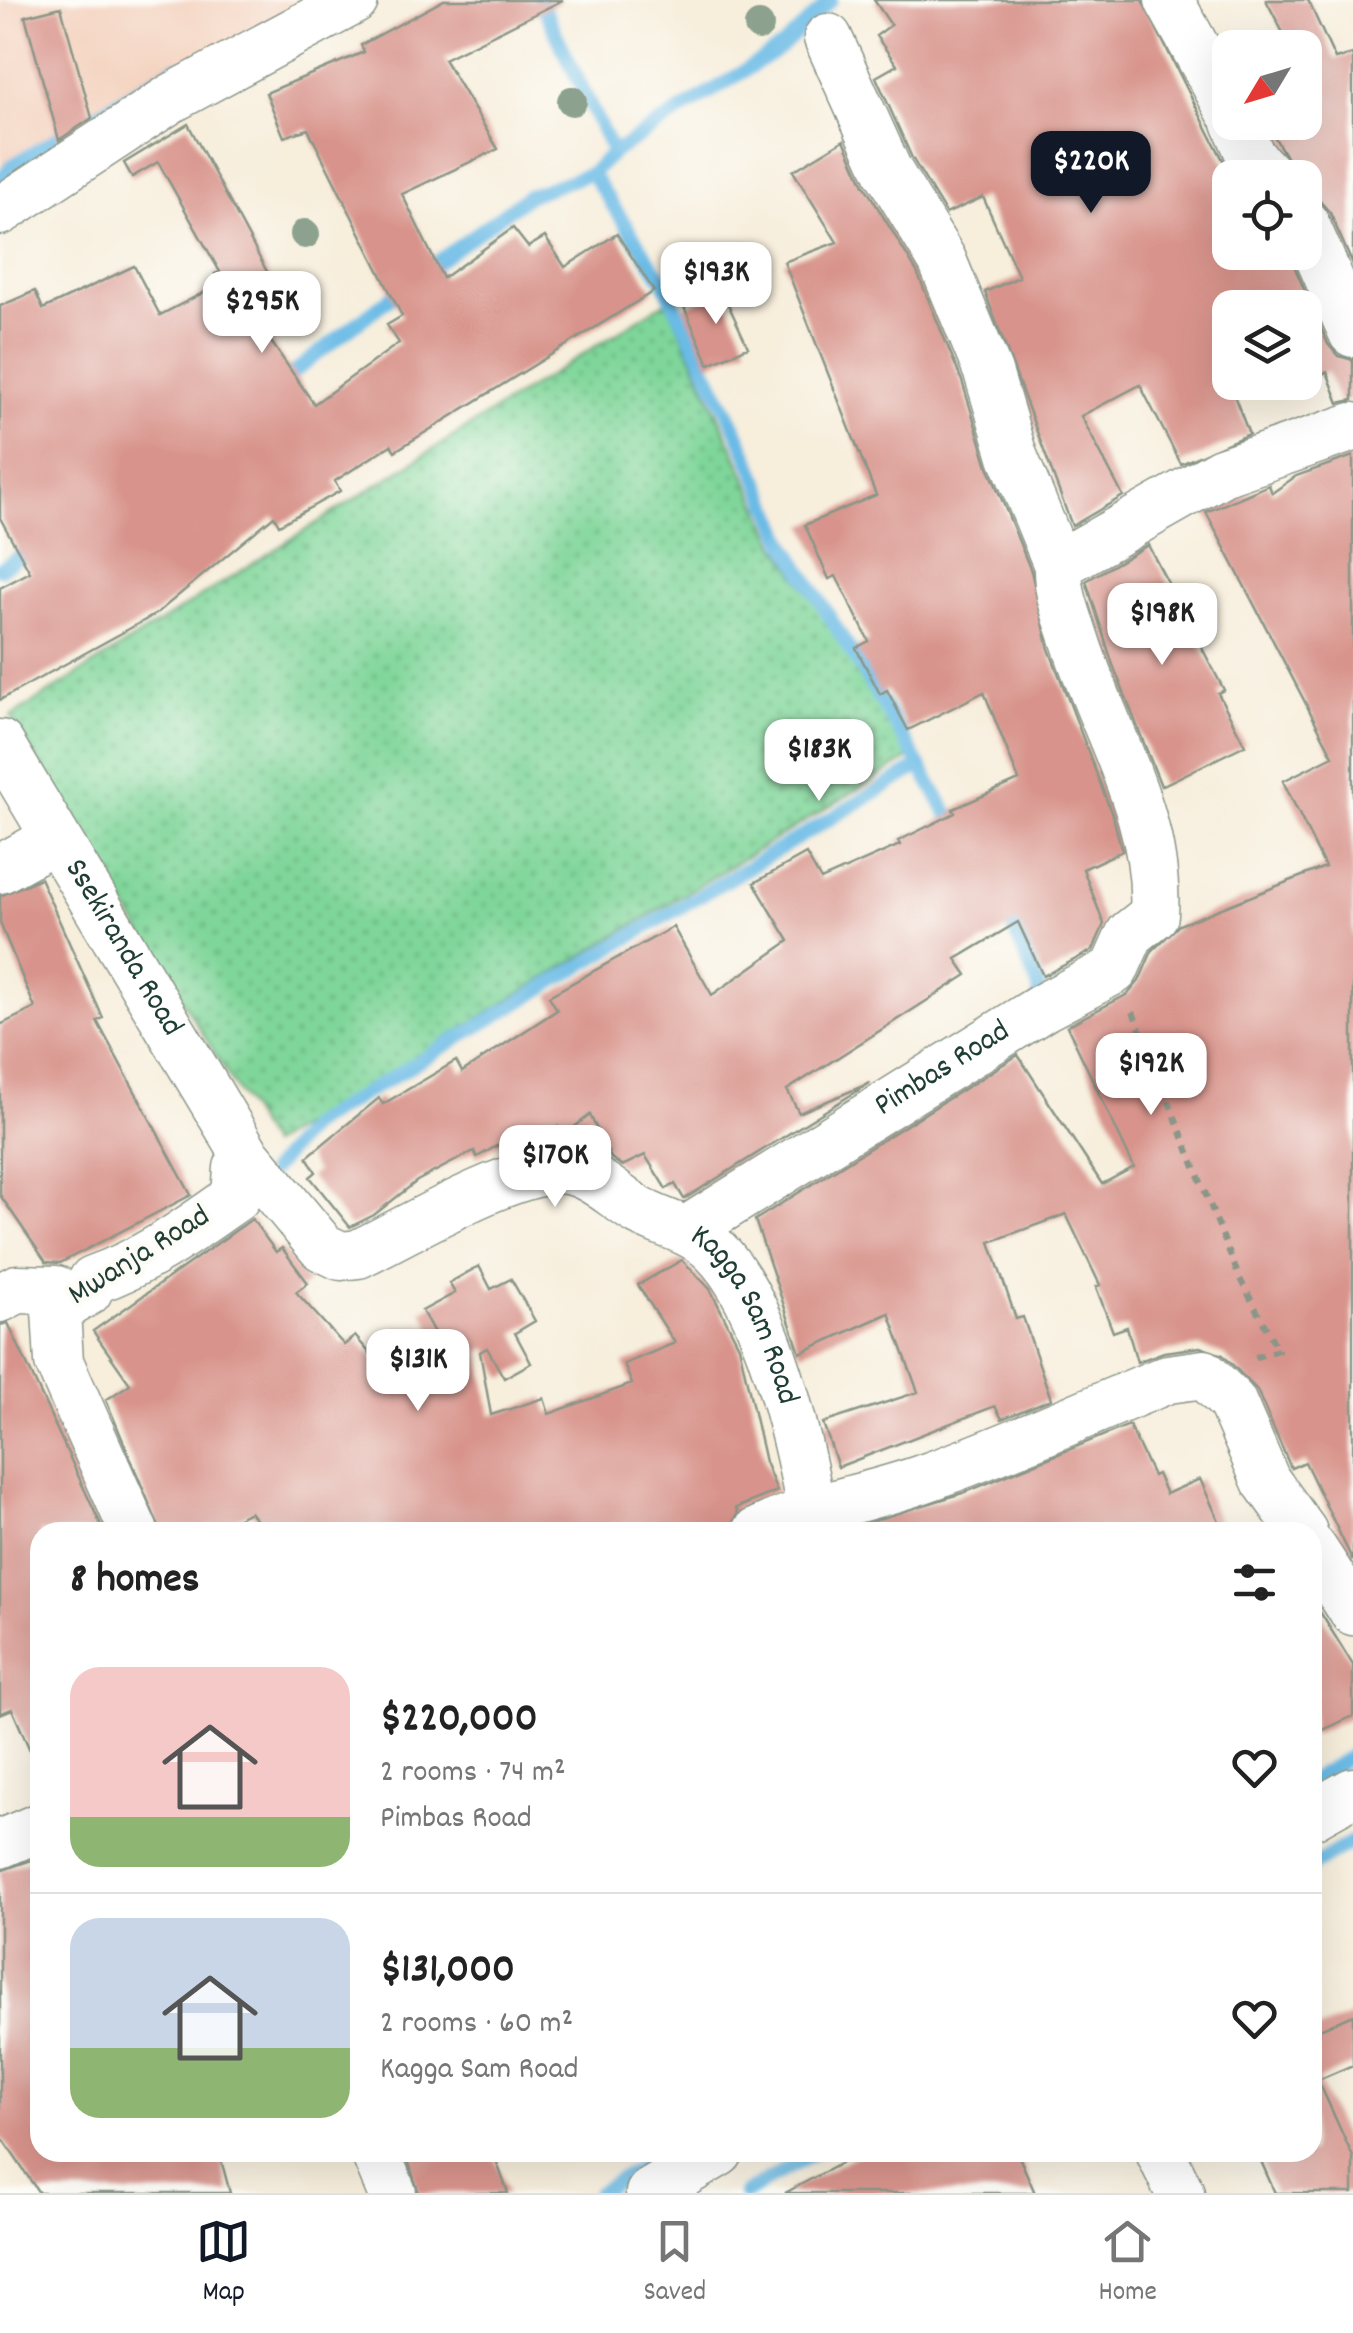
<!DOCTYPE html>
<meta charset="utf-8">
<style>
:root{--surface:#fff;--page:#f6f6f6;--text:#222;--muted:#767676;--line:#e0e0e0;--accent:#111827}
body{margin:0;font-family:Dekko,sans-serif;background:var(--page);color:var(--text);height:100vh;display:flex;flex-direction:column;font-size:38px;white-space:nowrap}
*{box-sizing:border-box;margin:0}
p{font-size:32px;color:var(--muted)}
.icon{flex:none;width:55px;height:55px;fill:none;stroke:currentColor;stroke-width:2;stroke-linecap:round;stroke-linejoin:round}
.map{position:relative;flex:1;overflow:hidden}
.panel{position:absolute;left:30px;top:1522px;width:1292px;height:640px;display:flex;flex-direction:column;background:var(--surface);border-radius:30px;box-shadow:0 10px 40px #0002}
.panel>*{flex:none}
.needle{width:65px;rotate:232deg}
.tools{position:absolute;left:1212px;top:30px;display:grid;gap:20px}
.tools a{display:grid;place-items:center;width:110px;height:110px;border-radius:20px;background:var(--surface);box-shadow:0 10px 40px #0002;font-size:50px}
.price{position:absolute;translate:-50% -85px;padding:0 22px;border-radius:20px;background:#fff;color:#222;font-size:32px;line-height:65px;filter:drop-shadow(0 2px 5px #0008)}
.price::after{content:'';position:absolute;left:50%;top:60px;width:30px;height:22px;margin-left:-15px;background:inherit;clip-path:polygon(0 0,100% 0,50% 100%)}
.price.active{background:var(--accent);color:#fff}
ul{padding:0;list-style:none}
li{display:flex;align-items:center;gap:30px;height:250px;padding:0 40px}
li+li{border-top:2px solid var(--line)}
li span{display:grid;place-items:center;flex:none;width:280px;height:200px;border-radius:30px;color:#555}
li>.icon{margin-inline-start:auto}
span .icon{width:120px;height:120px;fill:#fffc;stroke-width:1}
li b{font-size:42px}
h2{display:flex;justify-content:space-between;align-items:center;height:120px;padding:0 40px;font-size:42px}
.tab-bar{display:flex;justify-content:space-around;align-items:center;height:140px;border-top:2px solid var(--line);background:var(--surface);font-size:28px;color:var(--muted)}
.tab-bar a{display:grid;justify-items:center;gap:5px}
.tab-bar .active{color:var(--accent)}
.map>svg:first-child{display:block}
.built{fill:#f4d3c0}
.grass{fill:url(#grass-dots);stroke:#4f8a67;stroke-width:2.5}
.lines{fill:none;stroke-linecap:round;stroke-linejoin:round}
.stream{stroke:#6bbbe6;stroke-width:14}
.building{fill:#d8948c}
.street-casing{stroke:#8b9688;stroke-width:51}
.path{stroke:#8b9688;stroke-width:6;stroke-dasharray:8 8;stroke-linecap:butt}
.street{stroke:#fff;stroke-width:48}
.tree{fill:#8da28e}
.labels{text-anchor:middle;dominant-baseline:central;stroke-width:9;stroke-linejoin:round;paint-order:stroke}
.street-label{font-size:32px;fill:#1f3d34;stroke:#fdfcf7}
</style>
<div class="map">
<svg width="1353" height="2193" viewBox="0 0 1353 2193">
<defs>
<pattern id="grass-dots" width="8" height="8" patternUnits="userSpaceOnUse" patternTransform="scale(2.5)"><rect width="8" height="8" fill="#7fd69a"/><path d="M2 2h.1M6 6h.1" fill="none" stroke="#67af7e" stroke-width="1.8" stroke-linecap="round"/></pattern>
</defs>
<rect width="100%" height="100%" fill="#fdfcf7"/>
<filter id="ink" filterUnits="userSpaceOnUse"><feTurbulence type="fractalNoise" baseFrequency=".01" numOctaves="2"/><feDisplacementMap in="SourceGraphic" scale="20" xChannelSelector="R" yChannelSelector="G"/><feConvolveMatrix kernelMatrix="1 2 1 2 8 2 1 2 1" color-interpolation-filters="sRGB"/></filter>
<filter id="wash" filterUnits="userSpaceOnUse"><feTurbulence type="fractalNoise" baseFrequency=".0048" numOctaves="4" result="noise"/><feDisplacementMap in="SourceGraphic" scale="40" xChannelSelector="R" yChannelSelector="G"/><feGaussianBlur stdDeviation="2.25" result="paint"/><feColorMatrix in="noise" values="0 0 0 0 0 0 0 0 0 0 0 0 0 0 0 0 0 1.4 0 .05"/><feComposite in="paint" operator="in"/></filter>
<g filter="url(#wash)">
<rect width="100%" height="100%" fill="#f7eedc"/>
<path class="built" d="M0,0H301L0,197Z"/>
<path class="grass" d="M667,301L777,546L916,754L270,1145L11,717Z"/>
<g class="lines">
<path class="stream" d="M540,0L613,153
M0,180L11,166L176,67
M422,273L529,195L591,173L613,153L781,48L831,0
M280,383L405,286
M0,569L33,548
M920,766L957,830
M1006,912L1039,988V999
M271,1171L311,1125L920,766L787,546L737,431L662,279L591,173
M1312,1779L1353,1755
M1312,1866L1353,1841
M598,2193L649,2162
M745,2193L816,2152"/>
</g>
<g id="blocks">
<path class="building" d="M444,0H563L444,59L498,149L402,194L443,278L513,228L528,247L545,237L565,267L617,234L654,291L395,451L391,445L335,481L340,491L279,525L274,516L156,614L0,700V588L30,572L0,518V306L35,291L43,309L134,266L160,315L220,284L215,274L220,272L158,162L132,177L124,163L188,124L295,324L270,340L314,404L399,343L387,325L402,316L308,129L284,137L266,93L364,52L361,45Z
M874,0H1142L1230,174V252H1288L1328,344L1338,356L1353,360V400L1339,403L1327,372L1305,380V308H1230V385L1249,434L1181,464L1140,385L1081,416L1123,496L1072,526L985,292L1019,277L983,197L946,214L912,158L876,77L897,65L876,36L891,25Z
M1266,0H1308L1335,59L1353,54V265L1330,213L1320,201L1305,197V178H1298L1266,122H1305V48H1291Z
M61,7L92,118L59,140L25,16Z
M844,140L864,185L917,272L962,381L988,466L1031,571L1049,649L1113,817L1122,851L1083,869L1104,924L1093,950L1043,976L1018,922L956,959L967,975L787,1090L799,1113L870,1083L684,1199L675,1184L666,1189L645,1155L622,1166L611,1158L590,1115L564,1135L558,1127L533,1142L525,1130L477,1157L474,1151L417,1181L374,1215L350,1227L310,1177L316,1172L307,1157L379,1098L383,1104L456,1061L462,1072L557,1010L549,996L673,927L712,995L789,941L754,883L806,854L821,880L900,845L898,841L955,813L953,809L1019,780L984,692L908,730L887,690L880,694L856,648L869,641L836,576L829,579L805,525L876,495L784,262L837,242L793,171Z
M722,291L748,347L709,364L684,307Z
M1353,456V1561L1305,1462L1291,1468L1257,1390L1223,1355L1200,1347L1164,1352L1137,1362L1127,1327L1113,1332L1096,1287L1100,1285L1066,1214L990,1242L1016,1319L1023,1317L1051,1399L1002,1419L995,1406L838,1467L823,1423L918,1392L889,1313L800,1353L755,1220L1018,1055L1102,1184L1134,1167L1067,1026L1128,994L1139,981L1152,951L1179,925L1325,867L1283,781L1333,756L1206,512L1269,485L1272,493L1296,476Z
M1148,545L1224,690L1218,693L1245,745L1161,786L1113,665L1086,581Z
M40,878L103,1018L97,1021L191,1195L60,1263L46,1262L0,1195V1025L35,1008L0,923V896Z
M252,1219L276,1252L282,1248L308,1283L296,1292L344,1345L355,1336L386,1372L437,1338L422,1311L455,1293L449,1283L479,1266L491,1289L511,1279L535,1321L515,1333L531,1363L504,1378L487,1348L480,1352L491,1415L544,1398L549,1414L632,1384L624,1364L675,1343L638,1285L682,1260L710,1289L739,1346L765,1462L777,1491L736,1508L738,1513L730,1532H265L250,1512L210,1532H161L106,1400L130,1384L93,1331Z
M8,1323L104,1532H40V1773L12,1709L0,1714V1325Z
M1129,1425L1153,1476L1157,1474L1166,1494L1200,1479L1224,1532H836L966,1492Z
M1312,1599L1353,1665V1716L1312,1735Z
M40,1857V2152H219L230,2193H39L0,2135V1871Z
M1353,2015V2065L1318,2080L1353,2157V2193H1275L1257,2152H1312V2032Z
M405,2152H493L508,2193H419Z
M862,2152H1017L1035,2193H785Z"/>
</g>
</g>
<g filter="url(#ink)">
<use href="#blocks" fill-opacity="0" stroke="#8b9688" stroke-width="2.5"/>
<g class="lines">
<g class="street-casing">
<g id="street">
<path d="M1169,0L1230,110"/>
<path d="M828,38L888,171L942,260L988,372L1013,456L1058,565"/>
<path d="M1236,122L1251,157L1271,178"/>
<path d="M0,211L172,98L354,0"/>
<path d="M1305,224L1353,333"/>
<path id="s1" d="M0,744L245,1154L322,1247L341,1256L358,1254C410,1229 499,1175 553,1170C585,1166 609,1192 634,1208C659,1224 691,1227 714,1250C767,1301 798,1438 811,1510"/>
<path d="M0,869L56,838"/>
<path id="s2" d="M687,1230L1044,1007L1114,970L1130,934L1154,915C1160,816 1104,732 1075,640C1067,615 1057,592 1058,565L1222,472L1353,427"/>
<path d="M0,1298L17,1289L56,1290V1310"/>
<path d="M134,1532L59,1362L56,1310L88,1291L93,1280C148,1261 189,1230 236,1197L238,1168L245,1154"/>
<path d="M757,1532C810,1506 870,1498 925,1478C1008,1449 1087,1412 1168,1379L1204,1374L1232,1402L1266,1481L1303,1532"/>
<path d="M1312,1548L1353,1611"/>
<path d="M1312,1815L1353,1792"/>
<path d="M0,1844L40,1827"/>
<path d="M375,2152L392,2193"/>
<path d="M1160,2152L1180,2193"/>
<path d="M650,2193L719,2152"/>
</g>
</g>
<path class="path" d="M1133,1012L1239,1277L1278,1350L1250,1359"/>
<use href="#street" class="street"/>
</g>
<g class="tree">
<circle cx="759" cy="26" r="15"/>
<circle cx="572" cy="101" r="15"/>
<circle cx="305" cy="234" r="15"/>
</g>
</g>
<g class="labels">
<g class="street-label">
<text stroke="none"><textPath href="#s1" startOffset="238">Ssekiranda Road</textPath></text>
<text stroke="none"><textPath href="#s2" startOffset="302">Pimbas Road</textPath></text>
<text transform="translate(140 1257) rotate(-32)">Mwanja Road</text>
<text stroke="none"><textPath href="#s1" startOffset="1105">Kagga Sam Road</textPath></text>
</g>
</g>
</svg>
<div class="tools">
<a><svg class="needle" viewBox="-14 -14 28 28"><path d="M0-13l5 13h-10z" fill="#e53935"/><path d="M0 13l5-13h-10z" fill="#767676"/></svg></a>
<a><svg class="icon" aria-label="locate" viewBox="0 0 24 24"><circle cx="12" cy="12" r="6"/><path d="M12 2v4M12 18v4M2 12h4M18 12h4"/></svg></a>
<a><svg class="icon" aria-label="layers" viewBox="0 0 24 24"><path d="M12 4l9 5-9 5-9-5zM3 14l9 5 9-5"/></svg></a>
</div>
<b class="price active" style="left:1091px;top:216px">$220K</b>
<b class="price" style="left:716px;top:327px">$193K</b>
<b class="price" style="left:262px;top:356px">$295K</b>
<b class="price" style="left:1162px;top:668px">$198K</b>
<b class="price" style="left:819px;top:804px">$183K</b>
<b class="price" style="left:1151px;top:1118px">$192K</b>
<b class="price" style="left:555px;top:1210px">$170K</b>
<b class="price" style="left:418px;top:1414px">$131K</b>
<section class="panel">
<h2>8 homes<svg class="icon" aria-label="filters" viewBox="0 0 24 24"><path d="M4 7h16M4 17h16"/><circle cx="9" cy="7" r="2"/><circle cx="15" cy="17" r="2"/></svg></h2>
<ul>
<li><span style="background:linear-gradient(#f6c9c9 75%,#8fb573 0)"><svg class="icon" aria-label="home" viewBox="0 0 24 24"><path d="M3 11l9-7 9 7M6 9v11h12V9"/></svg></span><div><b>$220,000</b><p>2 rooms · 74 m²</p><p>Pimbas Road</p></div><svg class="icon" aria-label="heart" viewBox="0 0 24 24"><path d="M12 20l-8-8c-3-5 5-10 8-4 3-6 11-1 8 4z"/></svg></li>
<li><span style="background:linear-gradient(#c9d6e8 65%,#8fb573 0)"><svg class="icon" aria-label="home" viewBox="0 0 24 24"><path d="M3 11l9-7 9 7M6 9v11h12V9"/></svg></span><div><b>$131,000</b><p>2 rooms · 60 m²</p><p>Kagga Sam Road</p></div><svg class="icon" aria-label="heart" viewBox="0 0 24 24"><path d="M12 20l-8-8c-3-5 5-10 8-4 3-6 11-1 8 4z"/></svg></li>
</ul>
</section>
</div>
<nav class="tab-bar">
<a class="active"><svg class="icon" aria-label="map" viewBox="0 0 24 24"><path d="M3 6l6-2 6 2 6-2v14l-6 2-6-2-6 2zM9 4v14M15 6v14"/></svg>Map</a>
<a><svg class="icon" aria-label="saved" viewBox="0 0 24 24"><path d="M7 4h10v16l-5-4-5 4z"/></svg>Saved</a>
<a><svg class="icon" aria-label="home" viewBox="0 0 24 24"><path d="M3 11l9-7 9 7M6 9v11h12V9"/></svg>Home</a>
</nav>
